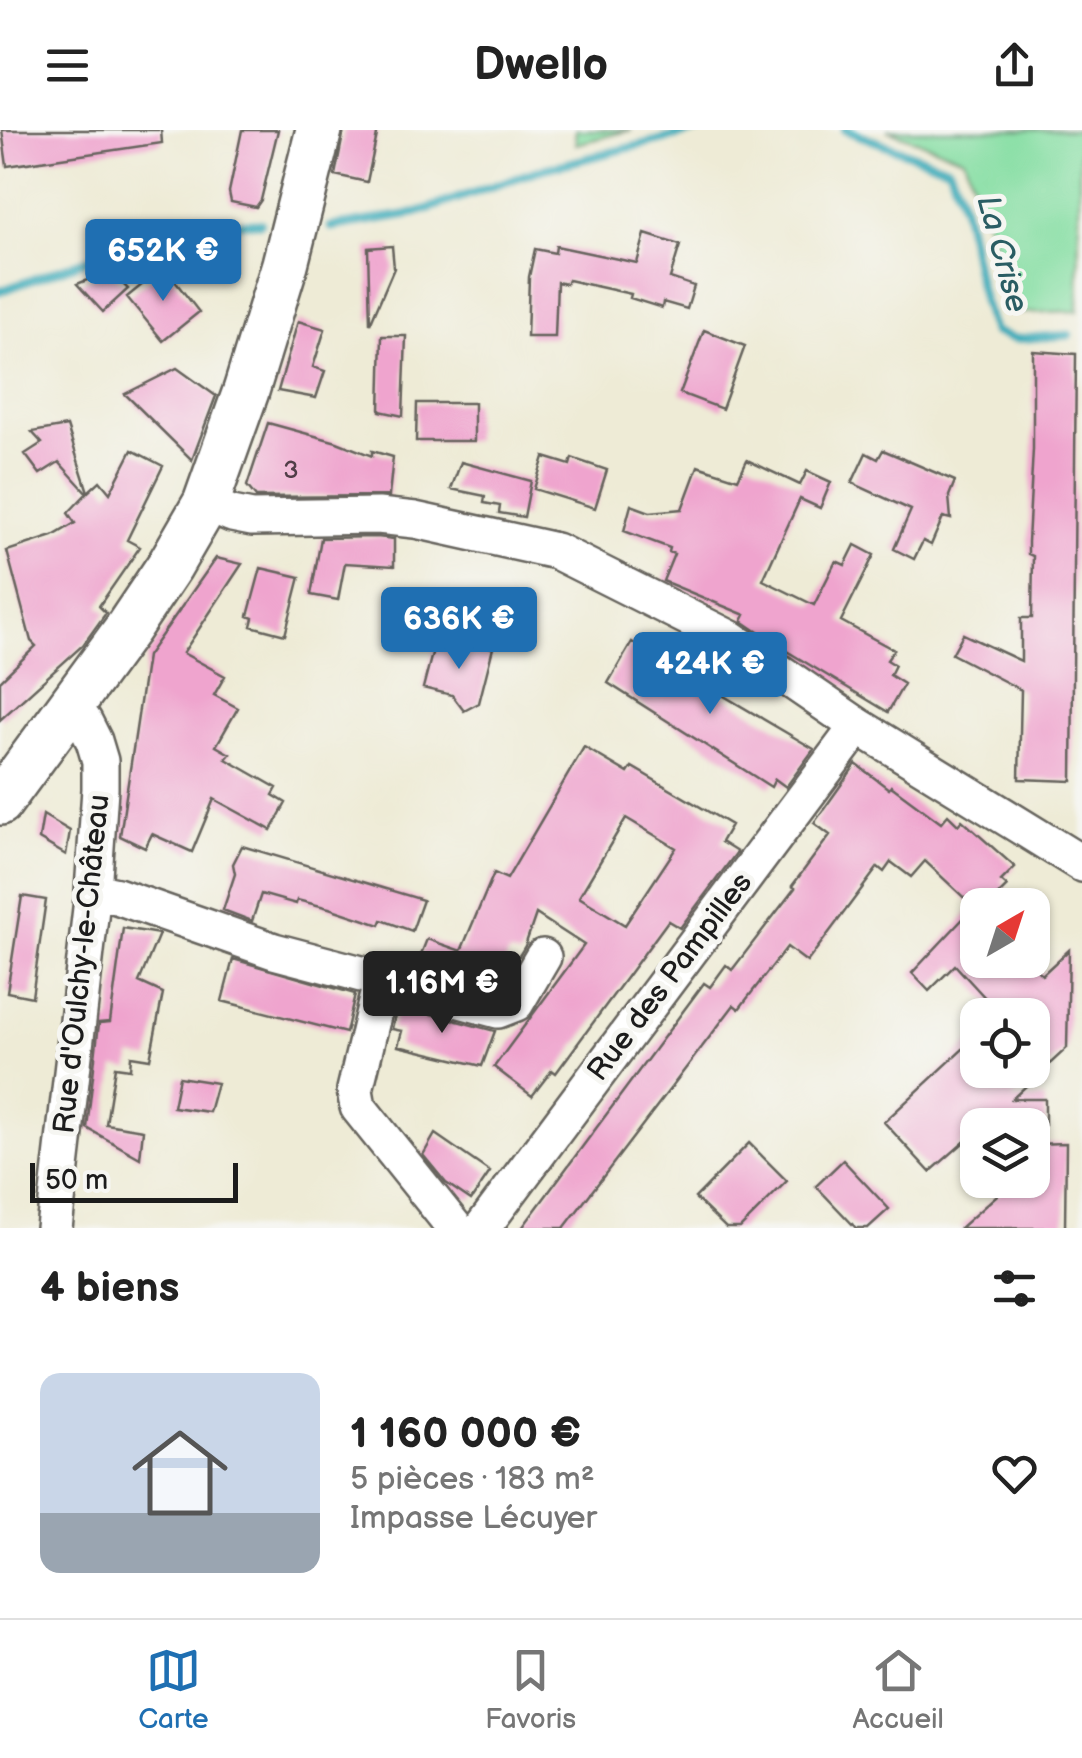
<!DOCTYPE html>
<html lang="fr">
<meta charset="utf-8">
<style>
:root{--surface:#fff;--page:#f2f2f2;--text:#222;--muted:#767676;--line:#e0e0e0;--accent:#1f6fb2}
body{margin:0;font-family:"Balsamiq Sans",sans-serif;background:var(--page);color:var(--text);height:100vh;display:flex;flex-direction:column;font-size:38px;white-space:nowrap}
*{box-sizing:border-box;margin:0}
p{font-size:32px;color:var(--muted)}
.icon{flex:none;width:55px;height:55px;fill:none;stroke:currentColor;stroke-width:2;stroke-linecap:round;stroke-linejoin:round}
.map{position:relative;height:1098px;overflow:hidden}
.side{display:flex;flex-direction:column;background:var(--surface);flex:1}
.side>*{flex:none}
.needle{width:65px;rotate:39deg}
.fabs{position:absolute;left:960px;top:758px;display:grid;gap:20px}
.fabs a{display:grid;place-items:center;width:90px;height:90px;border-radius:20px;background:var(--surface);box-shadow:0 2px 8px #0004;font-size:50px}
.scale{position:absolute;left:30px;bottom:25px;width:208px;box-sizing:border-box;padding-left:10px;border:5px solid #1c1c1c;border-top:0;font-size:28px;line-height:35px;white-space:nowrap;color:#1c1c1c;-webkit-text-stroke:8px #f6f6f2;paint-order:stroke}
.price{position:absolute;translate:-50% -85px;padding:0 22px;border-radius:10px;background:var(--accent);color:#fff;font-size:32px;line-height:65px;filter:drop-shadow(0 2px 5px #0008)}
.price::after{content:'';position:absolute;left:50%;top:60px;width:30px;height:22px;margin-left:-15px;background:inherit;clip-path:polygon(0 0,100% 0,50% 100%)}
.price.selected{background:#222;color:#fff}
ul{padding:0;list-style:none}
li{display:flex;align-items:center;gap:30px;height:250px;padding:0 40px}
li span{display:grid;place-items:center;flex:none;width:280px;height:200px;border-radius:20px;color:#555}
li>.icon{margin-inline-start:auto}
span .icon{width:120px;height:120px;fill:#fffc;stroke-width:1}
li b{font-size:42px}
h2{display:flex;justify-content:space-between;align-items:center;height:120px;padding:0 40px;font-size:42px}
header{display:flex;justify-content:space-between;align-items:center;height:130px;padding:0 40px;background:var(--surface);font-size:45px;font-weight:700}
.tab-bar{display:flex;justify-content:space-around;align-items:center;height:140px;border-top:2px solid var(--line);background:var(--surface);font-size:28px;color:var(--muted)}
.tab-bar a{display:grid;justify-items:center;gap:5px}
.tab-bar .selected{color:var(--accent)}
.map>svg:first-child{display:block}
.green{fill:#85dea3;stroke:#507d60;stroke-width:2.5}
.lines{fill:none;stroke-linecap:round;stroke-linejoin:round}
.stream{stroke:#3cacb9;stroke-width:9}
.building{fill:#efa4ce;fill-rule:evenodd}
.minor-casing{stroke:#66645d;stroke-width:40}
.major-casing{stroke:#66645d;stroke-width:50}
.minor{stroke:#fff;stroke-width:35}
.major{stroke:#fff;stroke-width:45}
.labels{text-anchor:middle;dominant-baseline:central;stroke-width:10;stroke-linejoin:round;paint-order:stroke}
.number-label{font-size:25px;fill:#513e48}
.street-label{font-size:30px;fill:#1c1c1c;stroke:#f6f6f2}
.water-label{font-size:32px;font-style:italic;fill:#2a5d63;stroke:#f6f6f2}
</style>
<header><svg class="icon" aria-label="menu" viewBox="0 0 24 24"><path d="M4 6h16M4 12h16M4 18h16"/></svg>Dwello<svg class="icon" aria-label="share" viewBox="0 0 24 24"><path d="M12 15V3M7 8l5-5 5 5M5 13v7h14v-7"/></svg></header>
<div class="map">
<svg width="1082" height="1098" viewBox="0 0 1082 1098">
<rect width="100%" height="100%" fill="#f6f6f2"/>
<filter id="ink" filterUnits="userSpaceOnUse"><feTurbulence type="fractalNoise" baseFrequency=".01" numOctaves="2"/><feDisplacementMap in="SourceGraphic" scale="20" xChannelSelector="R" yChannelSelector="G"/><feConvolveMatrix kernelMatrix="1 2 1 2 8 2 1 2 1" color-interpolation-filters="sRGB"/></filter>
<filter id="wash" filterUnits="userSpaceOnUse"><feTurbulence type="fractalNoise" baseFrequency=".0048" numOctaves="4" result="noise"/><feDisplacementMap in="SourceGraphic" scale="40" xChannelSelector="R" yChannelSelector="G"/><feGaussianBlur stdDeviation="2.25" result="paint"/><feColorMatrix in="noise" values="0 0 0 0 0 0 0 0 0 0 0 0 0 0 0 0 0 1.4 0 .05"/><feComposite in="paint" operator="in"/></filter>
<g filter="url(#wash)">
<rect width="100%" height="100%" fill="#eeebd6"/>
<path class="green" d="M575,0H631L576,14Z
M887,0H1080L1078,181L1019,183L964,28Z"/>
<g class="lines">
<path class="stream" d="M845,0L949,38C975,92 970,147 994,202L1015,209L1069,205
M331,97L416,83L536,41L700,0
M0,161C82,133 172,92 260,93"/>
</g>
<g id="blocks">
<path class="building" d="M2,0H161L162,13L7,36Z
M242,0H278L261,70L256,77L231,72L229,62Z
M344,0H378L367,52L335,45Z
M645,104L680,115L670,148L694,156L687,179L663,172L662,178L630,168L631,164L568,150L566,154L557,152L555,207H527L529,147L535,119L555,123L556,116L637,133Z
M392,116L394,138L370,194L368,118Z
M164,137L199,182L163,211L127,167Z
M110,141L128,159L103,182L77,154Z
M298,191L325,199L313,237L325,241L316,268L278,261Z
M704,200L745,216L722,279L680,263Z
M382,206H406L403,286L380,281Z
M1033,221L1076,224L1072,651L1019,649L1021,560L952,524L963,504L1021,531V488H1032L1033,426L1028,424V412L1033,319Z
M177,238L216,266L192,330L125,264Z
M417,273H474V311H416Z
M268,293L337,312L372,326V321L393,327L389,366L256,367L247,356Z
M67,296L88,362L100,351L110,363L132,320L163,336L127,410L140,417L99,476L106,483L83,515L0,590V551L36,516L31,511L7,421L53,406L75,393L68,383L87,363L59,332L40,344L25,324L42,313L32,302Z
M883,320L955,351L949,366L951,389L943,387L931,415L923,411L914,429L894,419L911,380L852,353L866,323L878,329Z
M544,327L570,335L572,328L607,340L595,378L534,359Z
M747,330L800,355L807,341L831,352L820,378L800,369L763,450L814,475L836,431L845,435L855,415L874,425L841,491L894,520L887,530L895,535L890,545L904,554L888,582L780,517L742,491L745,485L663,451L674,424L669,422L670,418L624,401L631,375L650,382L682,379L698,336L738,349Z
M461,332L531,351L524,387L499,383L500,376L484,373L485,366L451,359Z
M377,407L394,409V436L345,433L338,470L311,465L321,408Z
M216,428L242,434L183,523L225,546L214,565L238,578L216,616L230,624L226,629L277,658L273,665L286,673L271,700L214,669L192,722L152,704L145,718L120,706L147,526Z
M261,438L300,447L285,505L251,496L253,488L248,486Z
M435,512L466,520L468,512L493,518L479,573L464,581L452,565L423,558Z
M632,512L814,619L786,657L775,649L771,657L608,553Z
M584,617L628,643L632,637L731,695L721,712L737,722L680,798L668,791L556,943L552,940L532,966L494,937L584,815L536,784L525,816L519,826L509,823L496,857L416,837L427,809L461,821L494,743L507,749ZM626,688L676,718L625,795L579,767Z
M856,634L889,659L891,656L941,693L948,685L958,695L962,690L1015,737L1001,751L1007,756L988,775H978V830H1027L1042,845L1069,820L1067,918L1012,969H1045V995H978V1000L930,1042L884,992L978,905V940H1032V885H1001L955,835L929,861L912,843L974,777L925,731L911,747L891,732L884,742L878,737L807,832L787,817L739,879L734,875L564,1098H522L704,853L710,857L726,835L732,840L795,758L792,756L830,705L814,693Z
M43,685L70,701L66,725L39,709Z
M242,716L423,770L412,801L382,790L380,795L329,778L297,770L296,774L261,764L252,791L223,780L235,744L233,734Z
M22,766L46,770L32,867L7,862Z
M123,798L159,804L139,852L163,863L150,929L131,926L130,939L115,937L106,994L143,1000L140,1028L87,998L99,893L110,892Z
M233,829L355,864L346,903L222,871Z
M397,875L495,901L482,936L398,916L402,901L392,899Z
M179,947L217,953L209,982L173,977Z
M435,1004L490,1042L471,1070L446,1053L423,1025Z
M749,1013L787,1051L740,1098H726L695,1068Z
M1066,1013L1065,1098H960L1014,1050H1032V1014Z
M843,1030L889,1079L868,1098H856L816,1056Z"/>
</g>
</g>
<g filter="url(#ink)">
<use href="#blocks" fill-opacity="0" stroke="#66645d" stroke-width="2.5"/>
<g class="lines">
<g class="minor-casing">
<path id="minor" d="M206,373L232,384L252,388L378,386L415,390L556,421L731,509L858,596L1082,734
M93,761L117,766L274,821L498,880L516,873L543,827
M382,848L355,960L358,977L455,1098
M54,1098L93,761L100,659V631L94,611L84,591L71,580
M482,1098L858,596"/>
</g>
<g class="major-casing">
<path id="major" d="M0,672L127,499L170,435L206,373L246,261L285,134L319,0"/>
</g>
<use href="#minor" class="minor"/>
<use href="#major" class="major"/>
</g>
</g>
<g class="labels">
<g class="number-label">
<text x="291" y="340">3</text>
</g>
<g class="street-label">
<text transform="translate(82 834) rotate(-84)">Rue d'Oulchy-le-Château</text>
<text transform="translate(670 847) rotate(-53)">Rue des Pampilles</text>
</g>
<g class="water-label">
<text transform="translate(1002 124) rotate(75)">La Crise</text>
</g>
</g>
</svg>
<div class="fabs">
<a><svg class="needle" viewBox="-14 -14 28 28"><path d="M0-13l5 13h-10z" fill="#e53935"/><path d="M0 13l5-13h-10z" fill="#767676"/></svg></a>
<a><svg class="icon" aria-label="locate" viewBox="0 0 24 24"><circle cx="12" cy="12" r="6"/><path d="M12 2v4M12 18v4M2 12h4M18 12h4"/></svg></a>
<a><svg class="icon" aria-label="layers" viewBox="0 0 24 24"><path d="M12 4l9 5-9 5-9-5zM3 14l9 5 9-5"/></svg></a>
</div>
<div class="scale">50 m</div>
<b class="price" style="left:163px;top:174px">652K €</b>
<b class="price" style="left:459px;top:542px">636K €</b>
<b class="price" style="left:710px;top:587px">424K €</b>
<b class="price selected" style="left:442px;top:906px">1.16M €</b>
</div>
<section class="side">
<h2>4 biens<svg class="icon" aria-label="filters" viewBox="0 0 24 24"><path d="M4 7h16M4 17h16"/><circle cx="9" cy="7" r="2"/><circle cx="15" cy="17" r="2"/></svg></h2>
<ul>
<li><span style="background:linear-gradient(#c9d6e8 70%,#9aa5b1 0)"><svg class="icon" aria-label="home" viewBox="0 0 24 24"><path d="M3 11l9-7 9 7M6 9v11h12V9"/></svg></span><div><b>1 160 000 €</b><p>5 pièces · 183 m²</p><p>Impasse Lécuyer</p></div><svg class="icon" aria-label="heart" viewBox="0 0 24 24"><path d="M12 20l-8-8c-3-5 5-10 8-4 3-6 11-1 8 4z"/></svg></li>
</ul>
</section>
<nav class="tab-bar">
<a class="selected"><svg class="icon" aria-label="map" viewBox="0 0 24 24"><path d="M3 6l6-2 6 2 6-2v14l-6 2-6-2-6 2zM9 4v14M15 6v14"/></svg>Carte</a>
<a><svg class="icon" aria-label="saved" viewBox="0 0 24 24"><path d="M7 4h10v16l-5-4-5 4z"/></svg>Favoris</a>
<a><svg class="icon" aria-label="home" viewBox="0 0 24 24"><path d="M3 11l9-7 9 7M6 9v11h12V9"/></svg>Accueil</a>
</nav>
